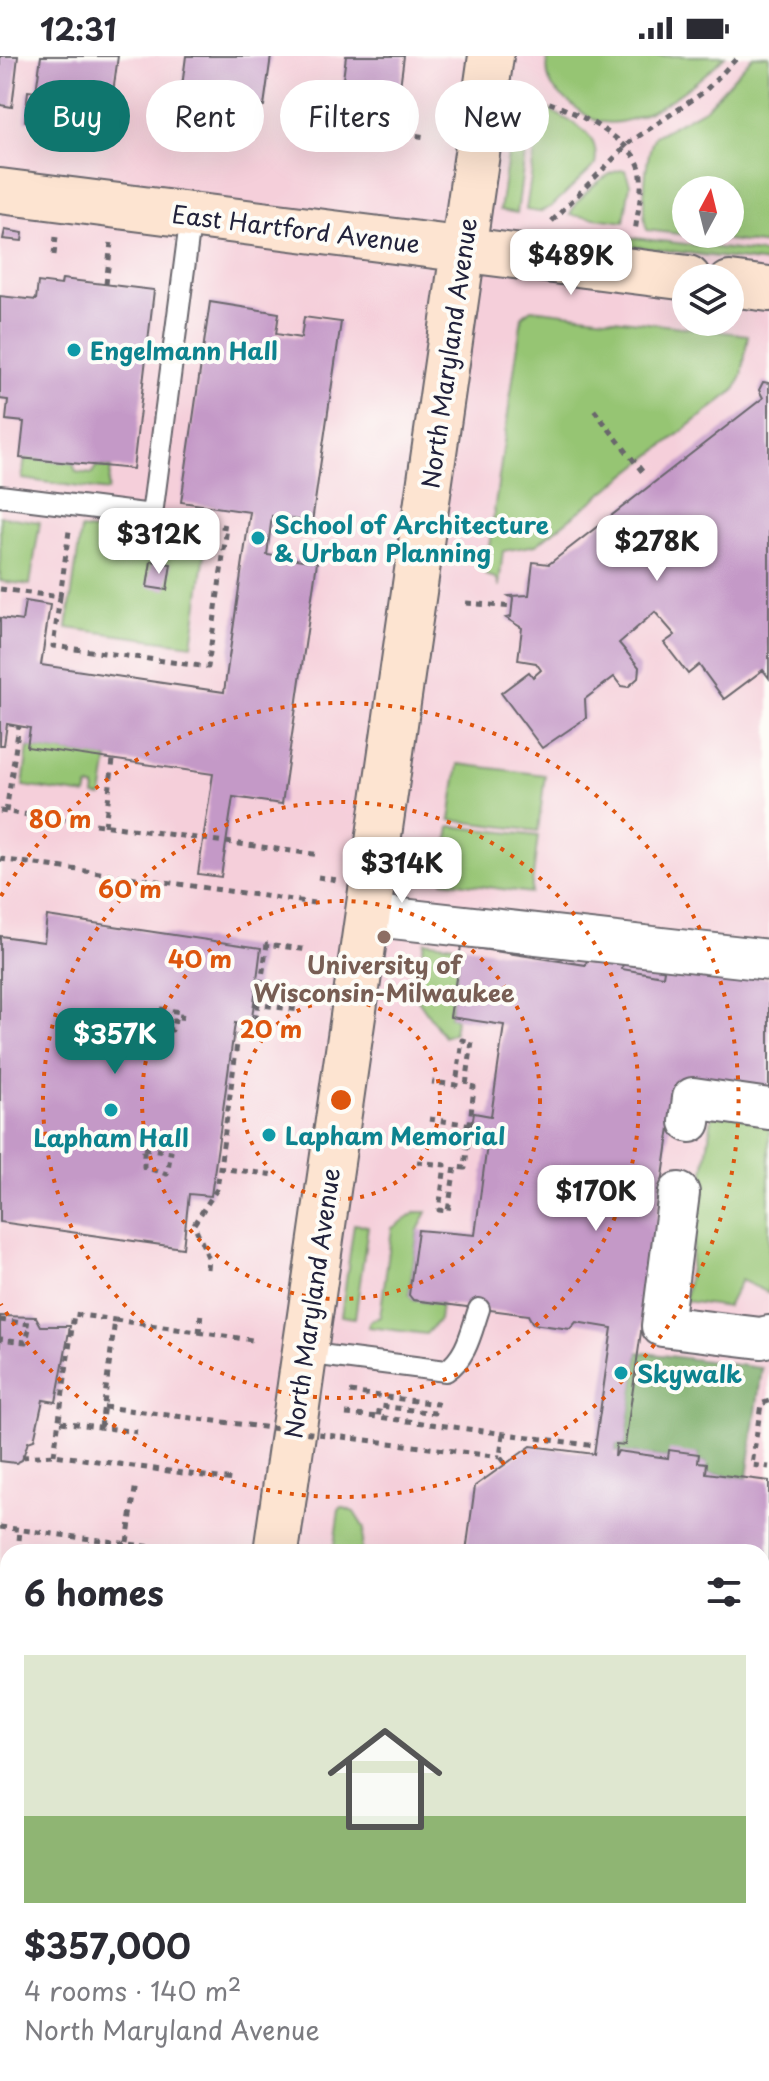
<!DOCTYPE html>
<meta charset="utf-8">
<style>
:root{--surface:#fff;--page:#f7f7f7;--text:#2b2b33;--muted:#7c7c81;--line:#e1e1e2;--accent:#0f766e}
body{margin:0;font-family:"Playpen Sans",sans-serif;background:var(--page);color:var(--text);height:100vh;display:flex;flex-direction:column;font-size:30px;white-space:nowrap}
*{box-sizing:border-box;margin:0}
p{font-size:26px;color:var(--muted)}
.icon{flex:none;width:44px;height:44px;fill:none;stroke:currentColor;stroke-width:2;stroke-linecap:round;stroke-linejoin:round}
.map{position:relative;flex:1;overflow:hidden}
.sheet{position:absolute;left:0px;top:1488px;width:770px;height:538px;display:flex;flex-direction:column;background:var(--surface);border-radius:24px 24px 0 0;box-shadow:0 8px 32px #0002}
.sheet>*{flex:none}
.hud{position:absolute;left:24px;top:24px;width:722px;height:72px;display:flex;gap:16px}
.needle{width:52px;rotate:7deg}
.tools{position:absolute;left:672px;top:120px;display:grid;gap:16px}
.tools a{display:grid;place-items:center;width:72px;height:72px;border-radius:50%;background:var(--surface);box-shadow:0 8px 32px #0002;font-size:40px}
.price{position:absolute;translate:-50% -68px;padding:0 18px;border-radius:16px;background:#fff;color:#222;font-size:26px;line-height:52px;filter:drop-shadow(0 2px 4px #0008)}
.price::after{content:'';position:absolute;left:50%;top:48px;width:24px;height:18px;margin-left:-12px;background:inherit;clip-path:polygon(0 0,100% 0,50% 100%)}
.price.current{background:var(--accent);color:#fff}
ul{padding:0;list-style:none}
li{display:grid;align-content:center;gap:16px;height:424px;padding:0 24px}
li+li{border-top:2px solid var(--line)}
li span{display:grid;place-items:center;height:248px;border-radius:0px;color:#555}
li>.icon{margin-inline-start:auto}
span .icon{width:144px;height:144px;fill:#fffc;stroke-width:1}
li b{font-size:34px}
h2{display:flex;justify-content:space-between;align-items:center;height:96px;padding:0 24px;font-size:34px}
.pill{padding:0 28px;border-radius:36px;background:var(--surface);box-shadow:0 8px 32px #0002;font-size:28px;line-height:72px}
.pill.current{background:var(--accent);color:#fff}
.status{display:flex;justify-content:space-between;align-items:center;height:56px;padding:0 40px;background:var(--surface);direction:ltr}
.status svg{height:22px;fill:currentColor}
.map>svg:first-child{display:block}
.built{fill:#f5cfda;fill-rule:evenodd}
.green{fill:#96c573;stroke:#5c7457;stroke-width:2;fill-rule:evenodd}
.forest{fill:#78aa65;stroke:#4d6650;stroke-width:2}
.building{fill:#c499c7}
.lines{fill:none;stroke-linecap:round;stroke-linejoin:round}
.lane-casing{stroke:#69666c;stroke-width:24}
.street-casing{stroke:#69666c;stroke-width:44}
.secondary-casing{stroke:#69666c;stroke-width:48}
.path{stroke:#69666c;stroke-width:5;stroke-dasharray:6 6;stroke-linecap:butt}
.lane{stroke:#fff;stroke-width:20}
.street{stroke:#fff;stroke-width:40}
.secondary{stroke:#fde4d1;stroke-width:44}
.path-bridge{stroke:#69666c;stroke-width:5;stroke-dasharray:6 6;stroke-linecap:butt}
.ring{fill:none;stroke:#de560e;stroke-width:4;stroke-dasharray:4 8}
.culture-dot{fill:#0f9aa8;stroke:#fdfcf7;stroke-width:3}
.education-dot{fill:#8d6e63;stroke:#fdfcf7;stroke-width:3}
.labels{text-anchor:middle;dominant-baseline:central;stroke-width:8;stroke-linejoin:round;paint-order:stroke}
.street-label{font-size:24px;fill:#22223b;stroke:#fdfcf7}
.culture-label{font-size:24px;font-weight:bold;fill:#0d838f;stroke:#fdfcf7;text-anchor:start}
.education-label{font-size:24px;font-weight:bold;fill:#785e54;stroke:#fdfcf7}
.centre{fill:#de560e;stroke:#fdfcf7;stroke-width:4}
.ring-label{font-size:24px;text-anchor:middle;font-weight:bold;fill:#de560e;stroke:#fdfcf7;stroke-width:8;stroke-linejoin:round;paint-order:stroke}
</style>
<div class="status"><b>12:31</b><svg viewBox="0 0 49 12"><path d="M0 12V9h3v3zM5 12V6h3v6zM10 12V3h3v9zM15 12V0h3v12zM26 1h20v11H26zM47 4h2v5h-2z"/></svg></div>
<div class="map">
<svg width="769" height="2025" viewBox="0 0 769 2025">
<rect width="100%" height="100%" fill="#fdfcf7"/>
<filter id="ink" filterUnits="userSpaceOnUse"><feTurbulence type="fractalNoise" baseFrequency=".0125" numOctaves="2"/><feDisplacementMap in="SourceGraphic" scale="16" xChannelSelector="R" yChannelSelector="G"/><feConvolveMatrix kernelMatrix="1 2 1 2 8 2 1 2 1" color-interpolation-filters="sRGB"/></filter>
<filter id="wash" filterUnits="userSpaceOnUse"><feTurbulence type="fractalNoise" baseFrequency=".006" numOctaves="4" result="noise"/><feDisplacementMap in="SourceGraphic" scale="32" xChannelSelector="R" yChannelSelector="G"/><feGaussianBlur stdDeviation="1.8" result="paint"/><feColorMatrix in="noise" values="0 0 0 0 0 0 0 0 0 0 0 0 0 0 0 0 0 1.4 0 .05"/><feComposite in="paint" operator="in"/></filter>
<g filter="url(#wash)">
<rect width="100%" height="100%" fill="#eee4c6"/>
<path class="built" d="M0,0H769V1840L762,1839V1496H8V1743L0,1742ZM686,134H730V178H686ZM686,222H730V266H686Z"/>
<path class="green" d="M548,0H725C699,26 634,79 595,64C586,61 577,52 569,46C550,33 545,24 548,0Z
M753,0H769V189L647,174C640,156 646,96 655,80L706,52ZM686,134H730V178H686Z
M550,54C574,68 601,76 595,109L551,151L539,156L526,154L541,55Z
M512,72L528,75L517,157L500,154Z
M625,114L630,128L624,166L570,159C576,143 607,113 625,114Z
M576,175L769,198V207L573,183L572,178Z
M531,253L748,279L742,320L735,334L536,489L503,495L499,529L496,522L485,519L522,260Z
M25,401L73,407L76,416L92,418L96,410L111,412L108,435L22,423Z
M0,460L40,466L30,529L0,525Z
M81,473L206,490L192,589L67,572Z
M28,691L108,702L102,741L94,740L95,731H88L86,739L23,730Z
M458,708L545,719L538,775L450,764Z
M450,770L538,780L531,837L443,825Z
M424,885L461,890L450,960L456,964L454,977L444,981L416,941Z
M713,1054L769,1062V1237L741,1224L727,1251L685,1245Z
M417,1156H427L418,1174L409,1238L413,1244L441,1248L439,1264L426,1278L368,1271L370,1265L380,1261L392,1172Z
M354,1168L368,1170L355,1262L341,1260Z
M342,1451L354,1456L364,1472L361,1496H333L339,1454Z"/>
<path class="forest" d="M638,1296L762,1312L747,1422L706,1417L707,1407L698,1406L699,1398L668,1402L616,1395V1388L625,1389Z"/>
<g id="blocks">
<path class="building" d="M0,0H18L12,51L0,49Z
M41,0H118L111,51H116L113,77L25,65L28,35L36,36Z
M186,0H271L264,50L255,49L250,84L186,76L190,39L181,38Z
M346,0H404L395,70L382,68L380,83L371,90L354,87L347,78L349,63L338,62Z
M5,174L23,177L22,185L3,183Z
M62,223L154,234L133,413L20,402L24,366L6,364L8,344L0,343V240L36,244L38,226L61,229Z
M210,246L279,257L276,278L301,282L304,261L341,266L312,466L272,460L267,499L317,506L282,748L233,741L221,821L198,818L213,718L27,691L30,672L7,668L4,689H0V562L22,565L25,545L50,549L41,609L224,636L250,456L181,446Z
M763,326L769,327V622L763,614L724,643L699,609L688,618L664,587L675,579L655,556L619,587L639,611L638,622L628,631L621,630L614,621L585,643L586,662L542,692L501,637L529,616L533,621L541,614L536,607L518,604L522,572L506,562L511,561L513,542L509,540L529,539L533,506L549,508L763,342L759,334Z
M151,505L171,508L167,534L147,531Z
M47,860L261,892L251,970L235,967L211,1140L189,1138L183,1192L0,1166V880L44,886Z
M461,890L586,909L587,901L623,906L622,913L663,920L665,907L769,922V1042L676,1029L625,1389L616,1388L615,1401L618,1395L668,1402L669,1394L699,1398L698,1406L707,1407L706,1417L769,1425V1735L762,1734V1496H466L475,1430L531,1390L594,1398L612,1272L576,1266L570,1273L533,1268L528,1259L413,1244L409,1239L418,1174L475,1179L487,1089L471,1087L472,1069L474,1057L491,1060L504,969L450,961Z
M0,1260L36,1261L41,1270H70L56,1346L43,1344L34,1384L28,1386L22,1404L16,1407L0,1405Z
M0,1526L8,1527V1662L0,1660Z
M0,1899L8,1901L6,1990L0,1989Z
M280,2018H326L325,2025L279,2024Z
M337,2018H378L377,2025H336Z
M395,2018H448L447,2025H394Z
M459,2018H505L504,2025H458Z
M520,2018H643V2025H519Z"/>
</g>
</g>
<g filter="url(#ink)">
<use href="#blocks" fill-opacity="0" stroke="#69666c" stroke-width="2"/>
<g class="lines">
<g class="lane-casing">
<path id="lane" d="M0,440L152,459L191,159
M304,1297L446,1315C467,1301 471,1276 479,1253"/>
</g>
<g class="street-casing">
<path id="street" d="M366,859L769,904
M690,1066L693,1042L769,1053
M679,1137L662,1270L761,1282L769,1280
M707,2025L708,2018"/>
</g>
<g class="secondary-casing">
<path id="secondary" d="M0,135L688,222
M730,228L769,233
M276,1496L491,0
M0,1759L8,1760
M0,1827L8,1828
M762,1854L769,1855
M762,1916L769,1917
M204,2025L205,2018"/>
</g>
<path class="path" d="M538,43C566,51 633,82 640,113C644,132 637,158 635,177
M381,74L426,81
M552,165L630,86L704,36L739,0
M54,199L56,181
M106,228L111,187
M594,354L645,419
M0,533L60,541L53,590L208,611L227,471L176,463
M60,541L69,475
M466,547L513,551
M0,755L320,799
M6,756L19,670
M105,770L113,704
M0,803L314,847
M318,821L337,824
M254,948L299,954
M160,953L182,956L181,966L174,965L172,974L158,972Z
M429,1063L472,1069
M144,1092L171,1096L167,1118L144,1111Z
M417,1106L445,1109L439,1154L448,1155L455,1111L465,1112L474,1031L466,1029L472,986L462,984L456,1029L432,1026
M218,1112L276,1119
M207,1213L208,1201L194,1168L217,1133L239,973L254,974L267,888L308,894
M0,1264L30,1268L26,1286L0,1283
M199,1277L201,1257
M350,1336L437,1348L435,1357L380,1350L378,1361L596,1390
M769,1345L761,1348L752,1409L769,1411
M346,1358L378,1361
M61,1366L137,1376
M101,1371L115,1264L252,1284
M503,1378L500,1401L506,1409
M54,1399L74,1258L115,1264
M22,1401L54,1399L233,1424
M0,1471L190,1496
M127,1486L136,1427
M18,1496L20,1474
M0,1667L8,1669"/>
<use href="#lane" class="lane"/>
<use href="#street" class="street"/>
<use href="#secondary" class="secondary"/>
<path class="path-bridge" d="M104,1351L500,1401"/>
</g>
</g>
<g class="ring">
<circle cx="341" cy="1044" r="99"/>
<circle cx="341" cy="1044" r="199"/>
<circle cx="341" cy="1044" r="298"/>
<path d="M1 840A397 397 0 1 1 1 1248"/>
</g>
<g class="culture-dot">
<circle cx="74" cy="294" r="8"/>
<circle cx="258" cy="482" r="8"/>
<circle cx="111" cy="1054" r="8"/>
<circle cx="269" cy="1079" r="8"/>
<circle cx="621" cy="1317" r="8"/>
</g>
<circle class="education-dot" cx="384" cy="881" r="8"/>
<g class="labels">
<g class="street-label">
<text transform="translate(296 172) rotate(7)">East Hartford Avenue</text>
<text transform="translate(448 297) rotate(-82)">North Maryland Avenue</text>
<text transform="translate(311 1247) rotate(-82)">North Maryland Avenue</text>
</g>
<g class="culture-label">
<text x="90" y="294">Engelmann Hall</text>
<text x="274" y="468">School of Architecture<tspan x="274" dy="28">&amp; Urban Planning</tspan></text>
<text x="285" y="1079">Lapham Memorial</text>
<text x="111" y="1081" text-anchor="middle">Lapham Hall</text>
<text x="637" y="1317">Skywalk</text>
</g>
<g class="education-label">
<text x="384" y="908">University of<tspan x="384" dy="28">Wisconsin-Milwaukee</tspan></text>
</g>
</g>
<circle cx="341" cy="1044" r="12" class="centre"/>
<g class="ring-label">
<text x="60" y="772">80 m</text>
<text x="130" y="842">60 m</text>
<text x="200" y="912">40 m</text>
<text x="271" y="982">20 m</text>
</g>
</svg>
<div class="tools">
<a><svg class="needle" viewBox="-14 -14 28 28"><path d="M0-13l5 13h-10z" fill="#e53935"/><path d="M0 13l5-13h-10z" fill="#7c7c81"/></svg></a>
<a><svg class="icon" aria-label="layers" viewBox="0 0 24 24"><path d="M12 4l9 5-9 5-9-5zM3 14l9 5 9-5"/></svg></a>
</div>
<b class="price" style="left:571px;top:241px">$489K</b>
<b class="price" style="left:159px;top:520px">$312K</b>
<b class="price" style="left:657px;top:527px">$278K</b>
<b class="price" style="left:402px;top:849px">$314K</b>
<b class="price current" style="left:115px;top:1020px">$357K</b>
<b class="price" style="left:596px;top:1177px">$170K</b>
<div class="hud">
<a class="pill current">Buy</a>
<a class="pill">Rent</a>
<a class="pill">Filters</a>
<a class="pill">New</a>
</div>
<section class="sheet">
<h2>6 homes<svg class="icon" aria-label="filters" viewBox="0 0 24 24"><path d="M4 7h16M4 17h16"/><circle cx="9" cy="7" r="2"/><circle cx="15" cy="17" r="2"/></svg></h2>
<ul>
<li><span style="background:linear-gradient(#dfe7d0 65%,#8fb573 0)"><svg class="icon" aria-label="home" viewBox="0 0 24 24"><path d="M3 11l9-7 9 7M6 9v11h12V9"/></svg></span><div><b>$357,000</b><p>4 rooms · 140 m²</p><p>North Maryland Avenue</p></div></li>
</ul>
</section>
</div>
